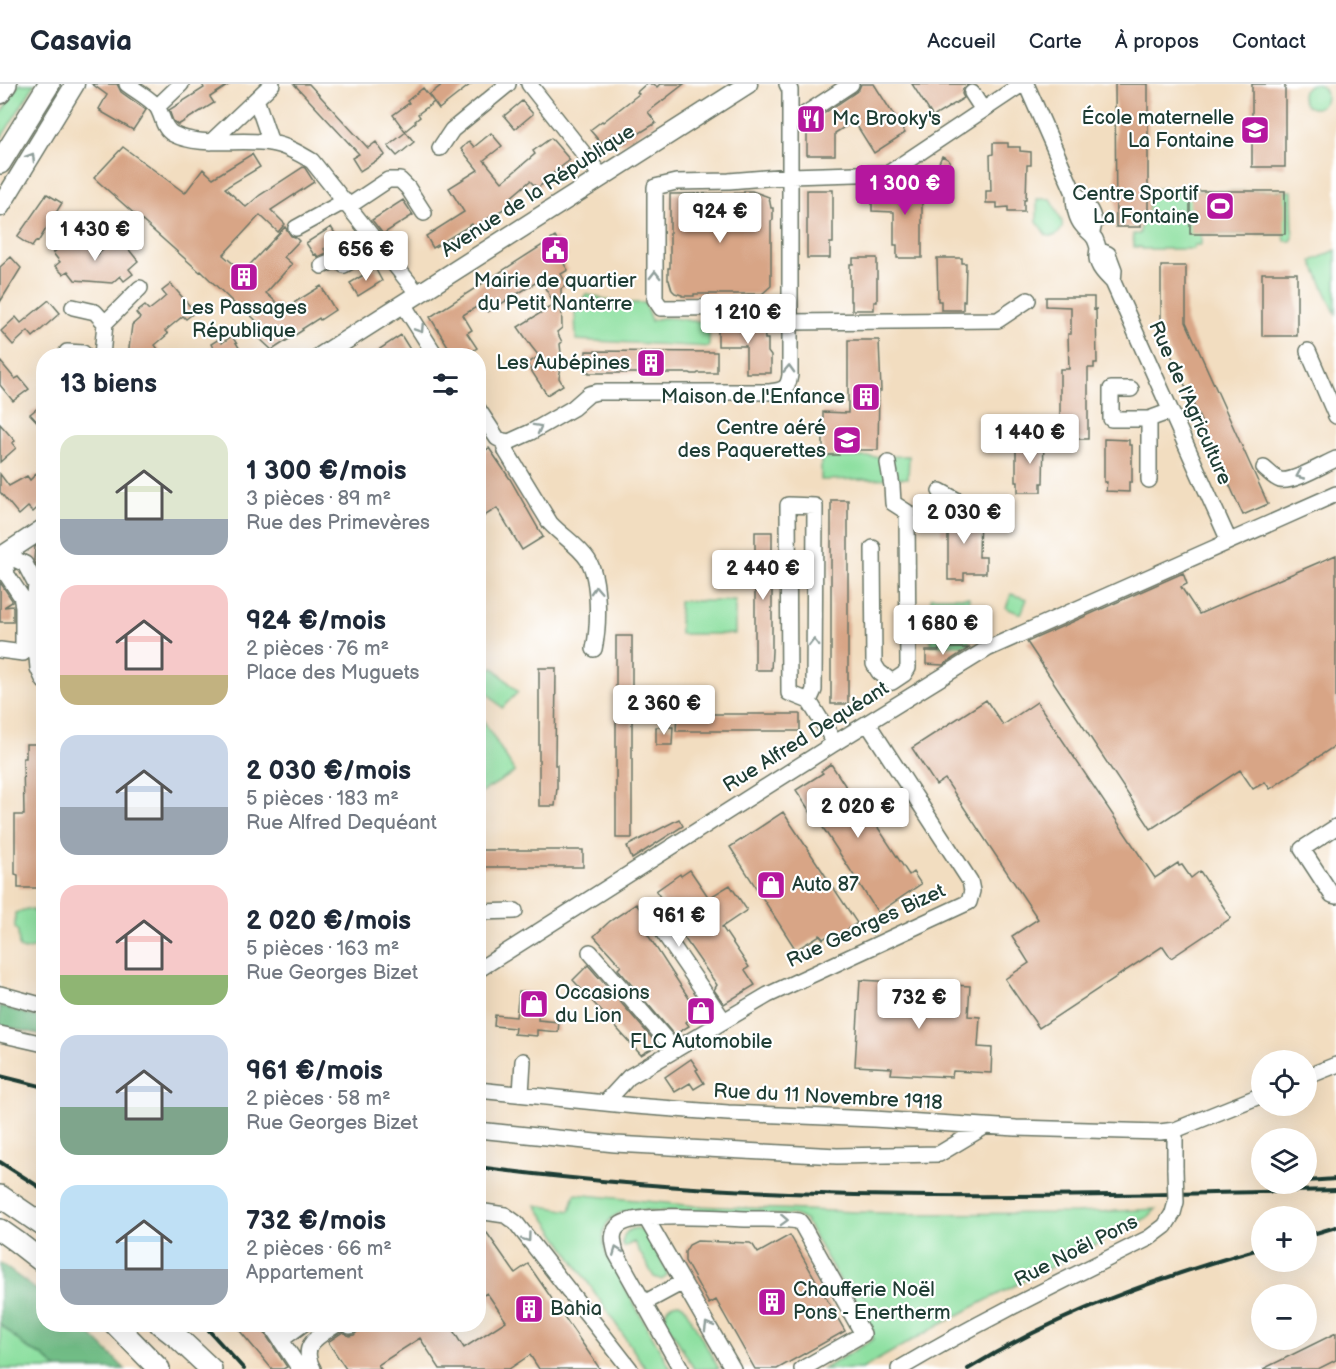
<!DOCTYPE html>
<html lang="fr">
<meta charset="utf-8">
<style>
:root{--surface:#fff;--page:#f6f6f7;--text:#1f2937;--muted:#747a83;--line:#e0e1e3;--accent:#b5179e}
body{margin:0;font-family:"Balsamiq Sans",sans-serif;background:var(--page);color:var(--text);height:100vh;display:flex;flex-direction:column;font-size:22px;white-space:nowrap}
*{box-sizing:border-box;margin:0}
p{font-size:20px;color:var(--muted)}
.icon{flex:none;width:33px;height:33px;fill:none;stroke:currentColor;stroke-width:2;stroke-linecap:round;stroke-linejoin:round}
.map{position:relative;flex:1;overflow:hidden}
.panel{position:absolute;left:36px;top:264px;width:450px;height:984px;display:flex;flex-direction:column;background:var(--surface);border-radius:24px;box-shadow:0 6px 24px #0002}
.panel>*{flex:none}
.controls{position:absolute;left:1251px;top:966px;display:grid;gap:12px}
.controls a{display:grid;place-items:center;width:66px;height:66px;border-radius:50%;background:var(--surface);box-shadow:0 6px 24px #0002;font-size:30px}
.price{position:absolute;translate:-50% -51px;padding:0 14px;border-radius:6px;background:#fff;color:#222;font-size:20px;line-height:39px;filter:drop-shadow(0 2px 3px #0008)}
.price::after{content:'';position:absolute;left:50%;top:36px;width:18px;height:14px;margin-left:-9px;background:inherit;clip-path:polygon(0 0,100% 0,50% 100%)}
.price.on{background:var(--accent);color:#fff}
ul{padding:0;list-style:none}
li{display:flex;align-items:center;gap:18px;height:150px;padding:0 24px}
li span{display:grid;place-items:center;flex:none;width:168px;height:120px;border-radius:18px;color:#555}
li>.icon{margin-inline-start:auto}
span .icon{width:72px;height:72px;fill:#fffc;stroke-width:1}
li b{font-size:26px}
h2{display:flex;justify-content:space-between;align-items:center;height:72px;padding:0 24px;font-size:26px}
header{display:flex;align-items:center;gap:36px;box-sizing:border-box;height:84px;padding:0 30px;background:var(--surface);border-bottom:2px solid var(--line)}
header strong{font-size:28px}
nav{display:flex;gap:33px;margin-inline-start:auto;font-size:21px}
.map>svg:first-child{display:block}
.green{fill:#8ee0a1;stroke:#568e6a;stroke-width:1.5}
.forest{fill:#72be87;stroke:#487e5e;stroke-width:1.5}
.building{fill:#d8a586}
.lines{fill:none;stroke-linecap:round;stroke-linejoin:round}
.minor-casing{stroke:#697565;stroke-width:18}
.major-casing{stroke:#697565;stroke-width:21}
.highway-casing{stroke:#697565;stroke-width:24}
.minor{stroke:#fff;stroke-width:15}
.major{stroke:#fff;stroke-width:18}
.highway{stroke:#fff;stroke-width:21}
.rail{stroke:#1f3d34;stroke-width:4}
.minor-bridge-casing{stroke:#697565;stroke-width:18;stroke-linecap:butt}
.minor-bridge{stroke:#fff;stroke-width:15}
.oneway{stroke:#8f9e9a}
.labels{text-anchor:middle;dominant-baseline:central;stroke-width:4.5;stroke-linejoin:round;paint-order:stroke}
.poi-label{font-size:20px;fill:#1f3d34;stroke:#fff;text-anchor:end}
.street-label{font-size:20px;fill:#1f3d34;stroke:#fff}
</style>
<header>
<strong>Casavia</strong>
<nav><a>Accueil</a><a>Carte</a><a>À propos</a><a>Contact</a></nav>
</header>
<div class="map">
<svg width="1336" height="1285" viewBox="0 0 1336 1285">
<rect width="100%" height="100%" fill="#fff"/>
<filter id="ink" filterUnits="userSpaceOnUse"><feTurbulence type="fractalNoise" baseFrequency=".0167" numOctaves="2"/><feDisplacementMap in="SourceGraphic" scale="12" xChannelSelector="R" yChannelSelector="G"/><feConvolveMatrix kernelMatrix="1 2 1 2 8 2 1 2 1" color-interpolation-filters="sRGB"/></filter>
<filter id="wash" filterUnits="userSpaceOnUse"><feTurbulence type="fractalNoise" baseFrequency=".008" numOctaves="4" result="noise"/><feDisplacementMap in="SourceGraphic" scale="24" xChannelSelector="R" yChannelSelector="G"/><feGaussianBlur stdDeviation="1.35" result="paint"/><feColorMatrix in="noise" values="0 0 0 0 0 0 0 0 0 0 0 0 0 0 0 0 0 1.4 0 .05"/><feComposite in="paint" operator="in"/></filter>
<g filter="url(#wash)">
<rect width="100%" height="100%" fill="#f2ddc0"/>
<path class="green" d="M19,0H35L0,56V31Z
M1302 12a12 12 0 1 1 24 0a12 12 0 1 1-24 0Z
M1190,104L1191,107H1292L1293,154L1291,157H1285L1284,150H1201V161H1194V165H1142L1141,163H1134L1133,150H1140L1141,136H1148V105Z
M1037,115H1051L1062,138V144C1058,151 1054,154 1046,151L1037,138Z
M1336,166V231L1312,177Z
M586,210L617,219H645L651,237C662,232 674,234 686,236C692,238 700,237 706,237L709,240V263L576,256L575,228Z
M909,372L908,394L821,396V374Z
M1011,510L1027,515L1021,530L1006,524Z
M931,513H969V561H931Z
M679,517H735V550H680Z
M493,583L518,608L502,624L479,600V597Z
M478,628L515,688L479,710H478Z
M27,825L33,826C40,837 39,851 37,863L25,866L19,864L18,847L15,844V829Z
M575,1110L695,1122L909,1130L1076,1129L1156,1125L1148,1133L1130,1143L973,1223L907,1259L862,1285H823L874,1255L805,1136L794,1131L632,1126C606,1130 599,1146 606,1170L671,1285H646L536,1121L570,1127Z
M637,1144L643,1147L647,1151L667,1187V1191L662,1196L654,1193L634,1158L624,1163C620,1153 626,1145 637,1144Z
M679,1219L684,1222L719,1285H694L665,1235C665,1225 668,1220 679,1219Z
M0,1240L28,1265L42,1271L57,1285H2L0,1283Z"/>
<path class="forest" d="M0,922L43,935V951L0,941Z
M0,1179L43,1211L44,1240L81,1241L125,1285H57L42,1271L28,1265L0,1240Z"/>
<g id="blocks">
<path class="building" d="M92,0H117L121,8L146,26L133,46L100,27L101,26L99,25L107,11Z
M202,0H230L210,13L214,19L178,41L173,37L169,26L204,4Z
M294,0H309L368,64L376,58L385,71L360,87L352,74L359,70Z
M443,0H471L439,25L429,11Z
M646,0H654L657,3L660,0H684L648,28L656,39L622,60L613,49L601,59L590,46L602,37L603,38L639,10L637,8Z
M861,0H874L905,49L874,69L854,37L835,49V71H807V41L856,8L859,5Z
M912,0H969L963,5L962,10L964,14L933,33Z
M1115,0H1148V136H1141V143H1116Z
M1252,0H1285V83H1252Z
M423,4L434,18L418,30L420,33L415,37L416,38L405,47L393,31L409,19L407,17Z
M522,17L533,30L515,45L504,32Z
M406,48L414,58L397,72L388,62Z
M491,49L502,62L484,76L502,98L535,70L533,67L551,54L570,76L552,90L554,92L537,104L530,97L509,115L512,120L474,143L472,140L433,164L426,152L464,128L449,104L478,86L461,65L469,57L474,63Z
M993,59H1008V63H1020V67L1031,68V81H1027L1026,116H1024V128H1008V123L997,124V119H986V107H991L990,71L993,70Z
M123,63L185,109L203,85L213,94L252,70L260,83L225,104L246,123L260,111L303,83L305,84L314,98L271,126L285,140L278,148L260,131L223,171L243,188L285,143L291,152L296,154L299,157L284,173L292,180L266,209L284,225L321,202L335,226L320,236L319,234L302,245L303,246L272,266L259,254L266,246L245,226L243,228L201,187L200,188L94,94Z
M942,72L948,75L950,78L949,87L945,91L939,87L938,81Z
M907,96H928V105L922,111V174H897V161H894V128L872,127V108H897V102H907Z
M807,106H833V159H830V174H807Z
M744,107H752L769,113L771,124H773V136L771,137V202L762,210H694V212H682V211L675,209L672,206L669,196H668V184H670V110L744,109Z
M1190,107H1285V150H1190Z
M47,110L62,119L38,158L36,157L32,163L17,153Z
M403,116L413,131L383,150L372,136Z
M331,143L339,156L324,165L327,169L318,173L316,170L314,171L306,159Z
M73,153L81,162L85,159L96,172L109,161L112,165L122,157L138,177L129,185L133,190L124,197L120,192L112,199L75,196L68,187L63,190L55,182L60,178L53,169Z
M555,153L568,172L562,177L568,186L561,190L567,201L561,205L562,244L557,248L562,258L560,260L562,278L559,294L563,301L547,311L527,280L539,272L531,262L518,243L555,220L540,196L488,228L483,219L463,231L472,246L467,249L477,264L465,272H454L430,233Z
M11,173L21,184L0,218V183Z
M853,174H877V218H874V226H852V217H850V180H853Z
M937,174H962V179H966L965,217H963V226H941V217H938Z
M1161,182H1186V238L1268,420L1243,431L1161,248Z
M375,184L382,197L358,212L350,199Z
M1262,189H1297V252H1262Z
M171,200L195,228L186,235L183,232L165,247L168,250L155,261L163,272H128L132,241L140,234L136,229L145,222L149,226L158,219L166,212L162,207Z
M1046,213H1094V226L1096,225L1097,279H1094V284H1088V355H1060V285H1069L1068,250H1071V223L1046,222Z
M49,216L60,229L33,253L28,247L13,261L1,247L16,233L21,239Z
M741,239H764L765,255H768V268L771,272V289H746V262H718V241H740Z
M401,251L411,267L404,272H369Z
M232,252L244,272H202L213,264L211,260L219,255L222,259Z
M848,256H879L881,307H879L878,366H837L839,371H823V328L848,329Z
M586,267L717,268V289H698L697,290H692L690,289H652L650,290H645L644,289H589V288H585Z
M0,277L15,295L19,293L29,305L13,317L0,301Z
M44,319V345L30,330Z
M0,340L15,357L12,359L16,364L0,378Z
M1019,355H1044L1043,399H1041V408H1018V398H1016V360H1019Z
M1104,355L1129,356V361H1132V398H1129V408L1106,407L1107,398H1104Z
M489,364L510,395L543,453L522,466L497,424L478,436V371Z
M0,390L9,402L27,392L30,396L36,390L44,398V418L33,428L28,423L19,431L0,408Z
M831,416H848V620H831Z
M964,427H980L979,473H986V489H964V496H948V450H941V433H964Z
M755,448H772V567L771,586H755Z
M41,459L44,460L43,493L34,476L35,463Z
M1336,471V661L1270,705L1265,698L1253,705L1240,686L1151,745L1027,558L1183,489L1187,500L1181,503L1199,530Z
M0,498L12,516V518L4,523L13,522V538H0Z
M616,552H632V754H616Z
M939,564H969L943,581L926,580V567H939Z
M539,584H556L555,681H557V704L555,722H539Z
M986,616L1003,641L1037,618L1155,794L1178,779L1179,782L1182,781L1191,794L1200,787L1231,834L1171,874L1163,862L1039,944L1005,895L1029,879L1012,852L1038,835L945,695L936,701L912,664Z
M677,630H800V647H676Z
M656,643H673L672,661H656Z
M26,660H44L43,790L40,791V804H18V791L15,790V731H24L23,674H26Z
M831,680L850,709L854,707L909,791L913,788L921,800L878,829L820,739L818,740L796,706L823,689L821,687Z
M783,728L857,839L835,854L832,849L823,855L820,851L796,866L730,763Z
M679,735L683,742L632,775L627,762Z
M478,766H583V783H478Z
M690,786L709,814L730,801L747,826L722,843L749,883L745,886L755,901L724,920L714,906L717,901L667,829L644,845L692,919L689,921L696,929L686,938L689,942L674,951L618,885L621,882L594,852L610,837L636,820L645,831L664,819L656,807L680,790L681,792Z
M588,881L658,961L641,971L573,896Z
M860,896L970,902L968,932L980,933L978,963L992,964L991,989L953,987L952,993L891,990L892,984L855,982Z
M519,907L541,909L538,936L559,938L558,948L537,946V952L514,950L515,944L494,942L495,931L516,933Z
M691,975L698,985L696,986L704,999L694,1005L690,999L675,1008L665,993Z
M487,1149L515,1189L528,1180L600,1285H539L530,1271L509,1285H440L420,1254L378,1281L381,1285H346L328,1258L343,1248L349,1252L354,1251L359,1246L360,1240H449L464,1264L506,1237L487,1209L478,1214V1155Z
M790,1151L845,1247L777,1285H755L716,1216L709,1220L685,1177V1168L689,1161L697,1157L750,1159L753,1161L758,1169Z
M234,1240H260L262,1245L287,1283L283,1285H272Z
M1336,1249V1276L1318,1285H1263Z"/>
</g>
</g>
<g filter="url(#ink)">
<use href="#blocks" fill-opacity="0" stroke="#697565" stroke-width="1.5"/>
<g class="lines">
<g class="minor-casing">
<path id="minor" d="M127,0C135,6 152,16 157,23C163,31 162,44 173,50C201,64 239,54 270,59C285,61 299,69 312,77L418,210
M529,0L602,93
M1026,0L1074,109C1074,118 1075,133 1082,141C1086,147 1091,148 1095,155C1100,167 1097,164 1097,174C1098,184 1107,192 1113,198L1229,457
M972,9L983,26
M256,15L271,59
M157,23L181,0
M790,40L851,0
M211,58L272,0
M440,64L452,46L508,0
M1074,109C1083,115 1093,127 1094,139C1094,142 1092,146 1092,149
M349,122L388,96H400L408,104L424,129
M296,144L345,117
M1099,166L1108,170L1114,186L1113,198
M322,182L338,175L344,181L380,160
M403,220L436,272
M73,223L95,228L105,239L102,272
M790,223L661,224L655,215V103L676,98L729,97L790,92L889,89L1022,0
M790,238L998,236L1028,216
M105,239L140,204
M1308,267L1336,332
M67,268L83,269L86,272
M1131,305H1111V335H1149L1171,327
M478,325L497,354L503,357L509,358L531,348L573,324L589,310L597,308H769C782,306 788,306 790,291V6L787,0
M1149,335V396
M503,357L506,367L550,439C562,452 578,461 588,476C600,495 599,543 594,565
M1264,384C1269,388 1274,394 1280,396C1293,399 1324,380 1336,375
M940,407L960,418
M873,464L874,580L879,588L892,598L904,590L908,584L907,428L893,419L892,402L888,379
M4,470L25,480L36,501L33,530L38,584L44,597
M0,566L23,569V522L21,512L7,491L4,470
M809,617L814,606L815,422L788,421L789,609L809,617L835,659
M1336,743L1302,765L1332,811L1336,812
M478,828L515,827
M661,845L724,937
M590,868L675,966
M478,886L835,659L987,565L1336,410
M0,910L44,922
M0,950L44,960
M1306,993L1336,981
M478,1006L635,1022L728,1029L873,1035L1016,1044L1160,1048L1175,1046L1262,1011
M521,1010L523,977
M606,1018L629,993L768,911L969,818L972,807L970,797L868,640
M478,1046L615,1060L837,1072L939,1070L984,1043
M1175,1046V1085
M478,1127L505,1131L516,1139L630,1285
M646,1134L733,1285
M644,1219L683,1198
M270,1240L300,1285
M350,1240V1242
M281,1256L303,1240
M313,1285C299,1260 318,1253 337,1240
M681,1285L616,1169C613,1158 610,1147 621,1140C639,1128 722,1134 747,1135C764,1135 782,1134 799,1137L802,1141L863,1250L802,1285
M899,1285C980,1237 1065,1196 1149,1154L1165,1142L1173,1129"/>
</g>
<g class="major-casing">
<path id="major" d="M0,123L75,0
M321,272L748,0
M0,473L44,444"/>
</g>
<g class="highway-casing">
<path id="highway" d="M0,9L6,0
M0,79L49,0
M0,1112L44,1142
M0,1146L17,1158L44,1179
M115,1240L159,1285
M160,1240L178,1254L211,1285"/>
</g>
<use href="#minor" class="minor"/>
<use href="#major" class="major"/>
<use href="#highway" class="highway"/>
<path class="rail" d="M0,992L44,1003
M0,1078L44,1106
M478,1083C764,1122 1049,1113 1336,1106
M1306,1097L1336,1095
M1306,1152L1336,1143
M203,1240L244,1285
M968,1285C1061,1228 1157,1194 1262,1164"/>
<g class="minor-bridge-casing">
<path id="minor-bridge" d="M1173,1129L1176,1118L1175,1085"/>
</g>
<use href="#minor-bridge" class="minor-bridge"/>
</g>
<defs><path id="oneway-chevron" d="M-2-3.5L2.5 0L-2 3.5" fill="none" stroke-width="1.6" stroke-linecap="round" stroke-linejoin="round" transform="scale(1.5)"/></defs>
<g class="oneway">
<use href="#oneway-chevron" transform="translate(31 73) rotate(-59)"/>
<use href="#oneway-chevron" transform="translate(655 191) rotate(-90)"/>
<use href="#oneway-chevron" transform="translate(420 245) rotate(57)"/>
<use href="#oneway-chevron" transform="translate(789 285) rotate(-88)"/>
<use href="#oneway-chevron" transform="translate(538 344) rotate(-29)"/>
<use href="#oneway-chevron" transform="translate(1300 391) rotate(157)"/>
<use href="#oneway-chevron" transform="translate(596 506) rotate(-93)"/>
<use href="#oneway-chevron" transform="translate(814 559) rotate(-90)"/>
<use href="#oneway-chevron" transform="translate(784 1136) rotate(2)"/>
<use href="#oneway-chevron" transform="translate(527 1154) rotate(54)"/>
<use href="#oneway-chevron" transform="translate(617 1167) rotate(-111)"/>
<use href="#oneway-chevron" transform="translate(708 1242) rotate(-120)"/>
</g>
</g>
<defs>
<g id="restaurant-square" transform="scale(1.5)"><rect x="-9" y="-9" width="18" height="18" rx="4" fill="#b5179e" stroke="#fff"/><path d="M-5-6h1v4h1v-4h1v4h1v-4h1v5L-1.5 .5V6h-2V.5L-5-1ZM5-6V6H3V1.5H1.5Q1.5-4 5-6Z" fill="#fff"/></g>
<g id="school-square" transform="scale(1.5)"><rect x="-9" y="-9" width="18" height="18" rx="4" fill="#b5179e" stroke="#fff"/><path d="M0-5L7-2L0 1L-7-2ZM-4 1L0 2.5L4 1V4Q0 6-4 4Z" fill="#fff"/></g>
<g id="stadium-square" transform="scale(1.5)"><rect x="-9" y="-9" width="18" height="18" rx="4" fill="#b5179e" stroke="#fff"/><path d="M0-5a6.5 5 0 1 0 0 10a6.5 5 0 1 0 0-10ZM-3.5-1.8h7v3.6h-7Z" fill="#fff"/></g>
<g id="civic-square" transform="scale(1.5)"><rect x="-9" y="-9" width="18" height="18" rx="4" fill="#b5179e" stroke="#fff"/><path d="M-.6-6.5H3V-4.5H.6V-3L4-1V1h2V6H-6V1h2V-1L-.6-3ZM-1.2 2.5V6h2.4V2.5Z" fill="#fff"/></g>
<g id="building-square" transform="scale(1.5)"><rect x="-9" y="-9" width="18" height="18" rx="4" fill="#b5179e" stroke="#fff"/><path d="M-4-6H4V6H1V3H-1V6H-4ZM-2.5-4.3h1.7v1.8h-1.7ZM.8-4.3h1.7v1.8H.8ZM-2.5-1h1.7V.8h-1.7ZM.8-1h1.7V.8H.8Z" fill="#fff"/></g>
<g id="shop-square" transform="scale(1.5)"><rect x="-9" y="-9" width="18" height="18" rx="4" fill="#b5179e" stroke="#fff"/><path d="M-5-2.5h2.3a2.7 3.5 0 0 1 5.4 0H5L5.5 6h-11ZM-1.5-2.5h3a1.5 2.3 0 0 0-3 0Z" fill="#fff"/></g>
</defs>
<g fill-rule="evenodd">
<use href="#restaurant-square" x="811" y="35"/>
<use href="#school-square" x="1255" y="46"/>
<use href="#stadium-square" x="1220" y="122"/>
<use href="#civic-square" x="555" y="166"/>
<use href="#building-square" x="244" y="193"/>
<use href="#building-square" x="651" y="279"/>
<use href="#building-square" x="866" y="313"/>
<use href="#school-square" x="847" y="356"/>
<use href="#shop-square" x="771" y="801"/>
<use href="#shop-square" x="534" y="920"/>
<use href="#shop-square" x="701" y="927"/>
<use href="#building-square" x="772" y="1218"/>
<use href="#building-square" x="529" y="1225"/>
</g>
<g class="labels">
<g class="poi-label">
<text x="1234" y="34">École maternelle<tspan x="1234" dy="23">La Fontaine</tspan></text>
<text x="832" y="35" text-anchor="start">Mc Brooky's</text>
<text x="1199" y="110">Centre Sportif<tspan x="1199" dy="23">La Fontaine</tspan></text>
<text x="555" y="197" text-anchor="middle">Mairie de quartier<tspan x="555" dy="23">du Petit Nanterre</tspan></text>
<text x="244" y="224" text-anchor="middle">Les Passages<tspan x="244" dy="23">République</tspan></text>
<text x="630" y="279">Les Aubépines</text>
<text x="845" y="313">Maison de l'Enfance</text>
<text x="826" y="344">Centre aéré<tspan x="826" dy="23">des Paquerettes</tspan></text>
<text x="792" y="801" text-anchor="start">Auto 87</text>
<text x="555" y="909" text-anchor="start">Occasions<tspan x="555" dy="23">du Lion</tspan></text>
<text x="701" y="958" text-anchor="middle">FLC Automobile</text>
<text x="793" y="1206" text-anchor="start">Chaufferie Noël<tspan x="793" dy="23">Pons - Enertherm</tspan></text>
<text x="550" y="1225" text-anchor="start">Bahia</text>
</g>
<g class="street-label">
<text transform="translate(538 107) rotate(-33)">Avenue de la République</text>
<text transform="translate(1190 319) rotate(66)">Rue de l'Agriculture</text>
<text transform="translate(806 653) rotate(-32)">Rue Alfred Dequéant</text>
<text transform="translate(866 842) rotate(-25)">Rue Georges Bizet</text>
<text transform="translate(828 1013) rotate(3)">Rue du 11 Novembre 1918</text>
<text transform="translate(1076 1167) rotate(-27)">Rue Noël Pons</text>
</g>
</g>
</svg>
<div class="controls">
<a><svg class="icon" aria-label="locate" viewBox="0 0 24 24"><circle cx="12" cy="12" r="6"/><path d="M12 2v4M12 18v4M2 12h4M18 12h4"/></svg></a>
<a><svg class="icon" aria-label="layers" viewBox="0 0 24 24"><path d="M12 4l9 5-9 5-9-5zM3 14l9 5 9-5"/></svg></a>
<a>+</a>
<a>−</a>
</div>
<b class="price on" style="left:905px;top:132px">1 300 €</b>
<b class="price" style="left:720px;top:160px">924 €</b>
<b class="price" style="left:95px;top:178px">1 430 €</b>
<b class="price" style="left:366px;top:198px">656 €</b>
<b class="price" style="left:748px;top:261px">1 210 €</b>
<b class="price" style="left:1030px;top:381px">1 440 €</b>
<b class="price" style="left:964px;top:461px">2 030 €</b>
<b class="price" style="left:763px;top:517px">2 440 €</b>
<b class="price" style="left:943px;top:572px">1 680 €</b>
<b class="price" style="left:664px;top:652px">2 360 €</b>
<b class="price" style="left:858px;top:755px">2 020 €</b>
<b class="price" style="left:679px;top:864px">961 €</b>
<b class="price" style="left:919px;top:946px">732 €</b>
<section class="panel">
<h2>13 biens<svg class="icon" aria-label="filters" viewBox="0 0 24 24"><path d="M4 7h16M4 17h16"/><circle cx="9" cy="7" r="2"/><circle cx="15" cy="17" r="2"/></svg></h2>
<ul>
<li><span style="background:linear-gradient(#dfe7d0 70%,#9aa5b1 0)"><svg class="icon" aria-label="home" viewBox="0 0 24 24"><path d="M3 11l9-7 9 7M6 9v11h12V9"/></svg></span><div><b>1 300 €/mois</b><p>3 pièces · 89 m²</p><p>Rue des Primevères</p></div></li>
<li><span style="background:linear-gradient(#f6c9c9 75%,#c2b280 0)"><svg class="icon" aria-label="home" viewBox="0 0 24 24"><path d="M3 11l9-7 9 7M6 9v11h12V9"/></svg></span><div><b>924 €/mois</b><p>2 pièces · 76 m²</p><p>Place des Muguets</p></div></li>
<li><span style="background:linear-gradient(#c9d6e8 60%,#9aa5b1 0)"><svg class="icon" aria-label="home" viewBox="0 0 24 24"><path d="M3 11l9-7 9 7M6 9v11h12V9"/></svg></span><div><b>2 030 €/mois</b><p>5 pièces · 183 m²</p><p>Rue Alfred Dequéant</p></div></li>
<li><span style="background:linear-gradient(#f6c9c9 75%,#8fb573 0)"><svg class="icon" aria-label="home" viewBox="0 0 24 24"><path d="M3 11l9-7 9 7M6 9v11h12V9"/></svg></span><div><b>2 020 €/mois</b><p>5 pièces · 163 m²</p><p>Rue Georges Bizet</p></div></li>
<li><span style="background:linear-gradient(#c9d6e8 60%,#7fa58c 0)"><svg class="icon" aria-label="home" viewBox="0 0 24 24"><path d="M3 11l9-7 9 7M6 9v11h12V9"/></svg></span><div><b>961 €/mois</b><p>2 pièces · 58 m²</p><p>Rue Georges Bizet</p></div></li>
<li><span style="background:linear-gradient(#bfe0f5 70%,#9aa5b1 0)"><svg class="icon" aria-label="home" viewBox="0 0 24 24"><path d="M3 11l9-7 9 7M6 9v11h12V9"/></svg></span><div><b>732 €/mois</b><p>2 pièces · 66 m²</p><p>Appartement</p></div></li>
</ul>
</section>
</div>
